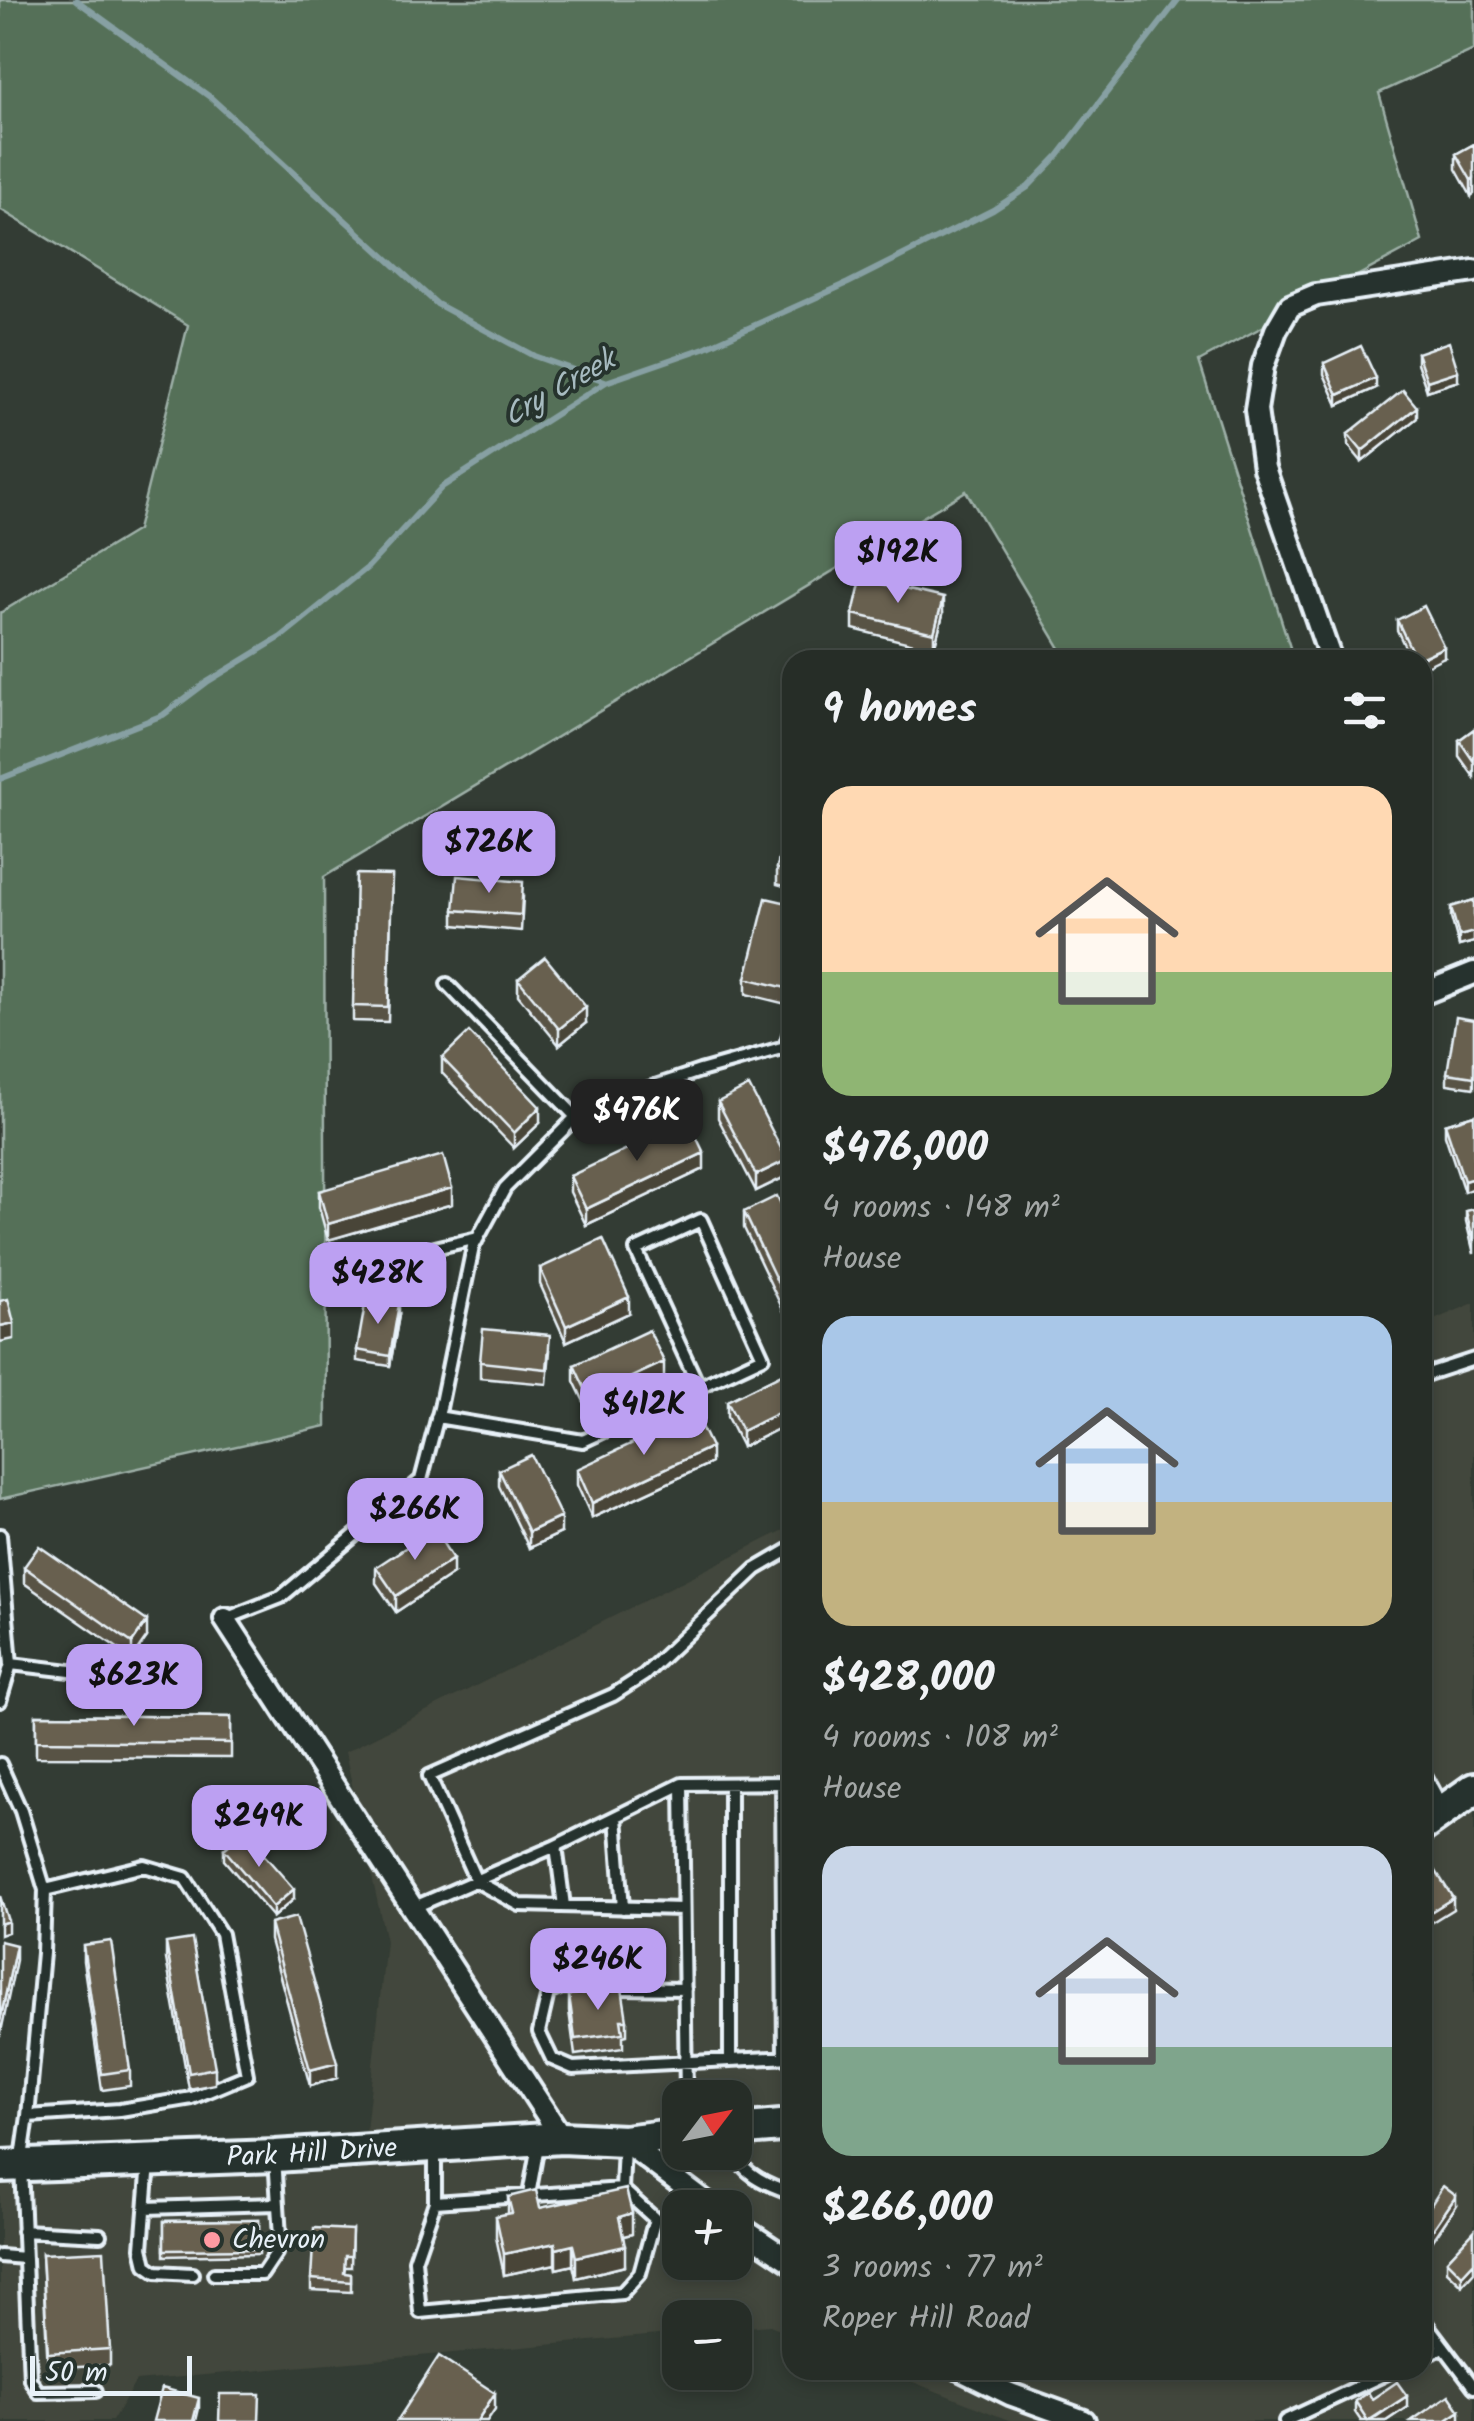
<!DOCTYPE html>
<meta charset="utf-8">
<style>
:root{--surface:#262d27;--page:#2e352f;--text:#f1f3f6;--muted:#a4a8a7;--line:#424944;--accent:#bca0f2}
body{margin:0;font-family:Kalam,sans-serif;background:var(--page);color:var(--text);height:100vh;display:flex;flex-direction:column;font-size:38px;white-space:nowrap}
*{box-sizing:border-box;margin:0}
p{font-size:32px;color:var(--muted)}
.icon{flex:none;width:55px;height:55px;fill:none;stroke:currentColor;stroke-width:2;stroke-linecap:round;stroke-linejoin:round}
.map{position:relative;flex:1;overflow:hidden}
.sheet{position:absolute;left:782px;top:650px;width:650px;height:1730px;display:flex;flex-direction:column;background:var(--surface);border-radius:30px;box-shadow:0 5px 15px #0003,0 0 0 2px var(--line)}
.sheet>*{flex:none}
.needle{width:65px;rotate:58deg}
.fabs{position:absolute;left:662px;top:2080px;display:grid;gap:20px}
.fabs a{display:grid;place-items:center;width:90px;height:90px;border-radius:20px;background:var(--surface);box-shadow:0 5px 15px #0003,0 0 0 2px var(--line);font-size:50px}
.scale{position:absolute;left:30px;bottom:25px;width:162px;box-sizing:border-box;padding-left:10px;border:5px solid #e8f1f8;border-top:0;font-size:28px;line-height:35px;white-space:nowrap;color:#e8f1f8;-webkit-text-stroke:8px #26332d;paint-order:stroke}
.price{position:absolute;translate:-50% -85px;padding:0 22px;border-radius:20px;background:var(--accent);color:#111;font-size:32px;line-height:65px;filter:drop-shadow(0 2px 5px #0008)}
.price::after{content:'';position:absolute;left:50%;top:60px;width:30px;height:22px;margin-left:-15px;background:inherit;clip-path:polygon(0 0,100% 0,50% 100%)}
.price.on{background:#222;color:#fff}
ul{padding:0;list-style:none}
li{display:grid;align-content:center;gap:20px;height:530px;padding:0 40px}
li span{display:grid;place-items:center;height:310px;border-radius:30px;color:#555}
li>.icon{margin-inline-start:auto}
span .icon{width:180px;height:180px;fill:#fffc;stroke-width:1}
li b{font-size:42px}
h2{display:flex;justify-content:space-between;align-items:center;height:120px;padding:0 40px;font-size:42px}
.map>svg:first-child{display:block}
.built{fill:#43473c;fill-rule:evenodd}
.green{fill:#547058;stroke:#9eb0a8;stroke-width:2.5}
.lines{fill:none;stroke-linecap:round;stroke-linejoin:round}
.stream{stroke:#87a0a3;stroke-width:6}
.service-casing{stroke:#e8f1f8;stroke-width:18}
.minor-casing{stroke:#e8f1f8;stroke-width:28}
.secondary-casing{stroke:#e8f1f8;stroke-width:38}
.service{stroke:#26332d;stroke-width:10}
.minor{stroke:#26332d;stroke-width:20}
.secondary{stroke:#26332d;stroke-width:30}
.wall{fill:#595345;stroke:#e8f1f8;stroke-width:2.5}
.shaded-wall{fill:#484438;stroke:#e8f1f8;stroke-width:2.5}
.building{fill:#676150;stroke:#e8f1f8;stroke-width:2.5}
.poi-dot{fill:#ff9aa2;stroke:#26332d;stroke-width:4}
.labels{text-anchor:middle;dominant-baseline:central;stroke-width:8;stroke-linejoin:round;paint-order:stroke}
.street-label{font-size:28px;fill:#e8f1f8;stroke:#26332d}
.poi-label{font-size:28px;fill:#e8f1f8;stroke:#26332d;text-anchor:start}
.water-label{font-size:30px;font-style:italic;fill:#a7bbc0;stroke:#26332d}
</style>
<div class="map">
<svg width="1474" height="2421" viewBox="0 0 1474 2421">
<rect width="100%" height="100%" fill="#333c34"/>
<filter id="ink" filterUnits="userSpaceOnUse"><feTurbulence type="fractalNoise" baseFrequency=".01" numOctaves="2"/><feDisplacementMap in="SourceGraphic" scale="20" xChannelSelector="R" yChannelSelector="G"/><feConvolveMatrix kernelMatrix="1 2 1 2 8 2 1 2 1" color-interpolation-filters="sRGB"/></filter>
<g filter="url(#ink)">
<path class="built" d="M1474,1303V2421H1011L883,2370H1422V1325Z
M792,1526V2334L770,2325L735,2328V2318H680V2333L136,2381L112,2421H0V2165L363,2160L386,1941L345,1752ZM680,2098H735V2152H680ZM680,2208H735V2262H680Z"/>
<path class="green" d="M0,0H1474V50L1379,93L1422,241L1199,361L1294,660H1067L966,491L324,877L326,1426L0,1499V613L137,530L188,325L0,209Z"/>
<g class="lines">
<path class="stream" d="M76,0L210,97L437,304L534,356L605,381
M0,779L163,715L207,682L281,637L367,568L442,487L606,382L704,348L848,283L993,210L1028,187L1058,156L1178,0"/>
<g class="service-casing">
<path id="service" d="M447,984L576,1117
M383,1260L478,1238
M1422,1376L1474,1359
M437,1417L583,1441L763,1357L701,1220L636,1250L699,1387
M0,1535L11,1664L0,1701
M225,1619L281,1597L421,1480L440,1408L473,1247L505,1188L583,1110L700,1071L785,1047L792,1026
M11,1664L130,1678
M0,1764L21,1811L45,1890
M782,1783L784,2057
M730,1784V2059
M616,1817L623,1908
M556,1846L564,1906
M412,1908L556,1846L682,1784
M683,1909L520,1905L476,1881L429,1776L613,1695L644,1675L756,1569L792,1548
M685,1989L562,1987L548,1993L539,2032L552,2059L573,2068L792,2057
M686,2098L682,1784L792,1783
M28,2116L43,1953L45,1890L144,1866L185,1878L221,1934L247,2075L192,2098L120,2110L28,2116L21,2165L30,2379L38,2392L96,2391
M735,2152C742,2175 771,2186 792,2193
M149,2162L142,2248L146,2265L156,2272L192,2274
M622,2189L624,2147
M529,2195L538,2145
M435,2202L622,2189L655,2219L640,2273L622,2293L420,2312L415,2260L435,2202V2149
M146,2208L277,2204
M23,2231L100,2235
M0,2256L24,2258
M214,2274H262L276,2253L280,2237L275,2157
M1422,2318L1474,2387
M1422,2357L1444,2347
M1285,2421L1394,2370"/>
</g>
<g class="minor-casing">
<path id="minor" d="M1331,660L1264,468L1256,410L1263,366L1276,330L1290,306L1316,295L1474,271
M1422,994L1474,973
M225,1619L562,2138
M1422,1780L1440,1813
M624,2141L713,2208
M735,2224L792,2262
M961,2370L1010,2394L1084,2421"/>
</g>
<g class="secondary-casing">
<g id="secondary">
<path d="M1422,1826L1474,1789"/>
<path d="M735,2130L792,2125"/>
<path id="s1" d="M0,2166L275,2156L562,2138L624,2141L680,2134"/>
</g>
</g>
<use href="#service" class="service"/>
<use href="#minor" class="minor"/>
<use href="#secondary" class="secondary"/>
</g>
<path class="wall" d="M1474,144L1471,196L1456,169V154Z
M1417,353L1458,381L1427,391L1417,363Z
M1324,363L1376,388L1338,405L1324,374Z
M1417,418L1362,462L1348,445V434Z
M853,614H943L934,649L853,629Z
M1397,620L1444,657L1411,660L1397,630Z
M1474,729V777L1459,756V740Z
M792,800V888L777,884V868Z
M392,875L388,1022L353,1021V1006Z
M523,897L521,931L454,925V910Z
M1474,900V942L1459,946L1451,917V907Z
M792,904V978L786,1004L746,994V978Z
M518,979L586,1023L559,1045L518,995Z
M1474,1020V1088L1447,1084V1073Z
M442,1058L540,1123L514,1148L442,1073Z
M718,1102L787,1176L756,1191L718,1118Z
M1474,1115L1464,1192L1445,1135V1124Z
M704,1169L586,1225L570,1192V1176Z
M319,1191L452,1204L328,1240L319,1207Z
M1474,1209V1254L1466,1221V1211Z
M744,1212L792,1227V1329L744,1228Z
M540,1268L629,1313L566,1342L540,1284Z
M399,1315L390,1366L357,1361V1350Z
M550,1351L547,1384L480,1378V1362Z
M574,1365L664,1377L589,1412L574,1381Z
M792,1369V1422L742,1447L727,1417V1401Z
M711,1463L592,1518L577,1485V1469Z
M499,1470L561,1533L529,1548L499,1486Z
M24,1567L147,1637L132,1658L24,1583Z
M376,1567L453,1574L396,1612L376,1583Z
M36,1715L231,1717V1758L36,1757Z
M224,1849L294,1899L273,1917L224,1860Z
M270,1924L337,2078L310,2086L270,1940Z
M166,1943L215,2068V2084L189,2089L166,1959Z
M83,1945L130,2070V2086L102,2090L83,1961Z
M569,1995L627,2020V2035L623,2036V2048L575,2055L569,2011Z
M508,2197L540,2208L632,2234L623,2236L625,2266L576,2278L573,2265L556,2269L555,2264L504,2275L496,2237V2216L508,2214Z
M1456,2206L1427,2249L1422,2245V2219Z
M259,2220V2254L164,2256V2221Z
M352,2230L351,2267H345L344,2273L351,2274V2292L311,2290V2279Z
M1474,2231L1462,2285L1447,2271V2260Z
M42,2254L110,2349V2365L48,2369Z
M1372,2399L1407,2407L1386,2421H1361L1355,2412V2401Z"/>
<path class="shaded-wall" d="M1474,178V194L1471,196V180Z
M1458,371V381L1427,391V381Z
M1376,378V388L1338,405V395Z
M1417,407V418L1362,462V451Z
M943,598V614L934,649V633Z
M1444,647V657L1422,668V660H1418Z
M1474,932V942L1459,946V936Z
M792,962V978L786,1004V988Z
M586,1007V1023L559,1045V1029Z
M540,1107V1123L514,1148V1133Z
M704,1153V1169L586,1225V1209Z
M787,1160V1176L756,1191V1175Z
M1474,1178V1188L1464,1192V1181Z
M452,1188V1204L328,1240V1224Z
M629,1297V1313L566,1342V1326Z
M399,1304V1315L390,1366V1356Z
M14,1323V1339L0,1342V1326Z
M664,1362V1377L589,1412V1397Z
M792,1406V1422L742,1447V1431Z
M711,1447V1463L592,1518V1503Z
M561,1517V1533L529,1548V1532Z
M453,1559V1574L396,1612V1596Z
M147,1621V1637L132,1658V1643Z
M294,1889V1899L273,1917V1907Z
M1453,1898V1909L1424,1927V1916Z
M8,1921V1932L0,1935V1924Z
M16,1945V1960L0,2037V2021Z
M337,2063V2078L310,2086V2070Z
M1456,2196V2206L1427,2249V2238Z
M632,2213V2234L619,2237V2217Z
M555,2243V2264L504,2275V2254Z
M573,2245V2265L556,2269V2249Z
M625,2246V2266L576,2278V2257Z
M1474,2262V2272L1462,2285V2275Z
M495,2393V2409L487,2421H477Z
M1407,2396V2407L1386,2421H1370Z
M199,2398V2408L196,2421H193Z
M1460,2411V2421H1445Z"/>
<path class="building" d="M1474,144V178L1471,180L1456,154Z
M1449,342L1458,371L1427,381L1417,353Z
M1361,346L1376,378L1338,395L1324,363Z
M1403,390L1417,407L1362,451L1348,434Z
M861,579L943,598L934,633L853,614Z
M1424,606L1444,647L1416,660L1397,620Z
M1474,729V762L1459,740Z
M792,800V872L777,868Z
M356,874L392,875L388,1007L353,1006Z
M457,876L523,882L521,915L454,910Z
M766,898L792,904V962L786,988L746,978Z
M1474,900V932L1459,936L1451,907Z
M545,957L586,1007L559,1029L518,979Z
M1456,1017L1474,1020V1077L1447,1073Z
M469,1032L540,1107L514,1133L442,1058Z
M749,1086L787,1160L756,1175L718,1102Z
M1474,1115V1178L1464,1181L1445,1124Z
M688,1120L704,1153L586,1209L570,1176Z
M443,1155L452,1188L328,1224L319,1191Z
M777,1196L792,1227V1313L744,1212Z
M1474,1209V1243L1466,1211Z
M603,1239L629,1297L566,1326L540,1268Z
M8,1299L14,1323L0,1326V1301Z
M366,1299L399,1304L390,1356L357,1350Z
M483,1329L550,1335L547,1369L480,1362Z
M649,1330L664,1362L589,1397L574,1365Z
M792,1369V1406L742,1431L727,1401Z
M695,1414L711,1447L592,1503L577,1469Z
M531,1455L561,1517L529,1532L499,1470Z
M434,1529L453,1559L396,1596L376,1567Z
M39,1546L147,1621L132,1643L24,1567Z
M36,1715L231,1717V1743L36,1741Z
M244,1832L294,1889L273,1907L224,1849Z
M1434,1868L1453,1898L1424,1916L1422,1914V1875Z
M0,1896L8,1921L0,1924Z
M296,1917L337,2063L310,2070L270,1924Z
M192,1939L215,2068L189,2073L166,1943Z
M0,1941L16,1945L0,2021Z
M111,1941L130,2070L102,2074L83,1945Z
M622,1988L627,2020H621L623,2033L575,2039L569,1995Z
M1443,2186L1456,2196L1427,2238L1422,2235V2219Z
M626,2189L632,2213L619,2217L625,2246L576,2257L573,2245L556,2249L555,2243L504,2254L496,2216L512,2213L508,2197L536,2190L540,2208Z
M259,2220V2249L164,2250V2221Z
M314,2228L352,2230L351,2256H345L344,2273L351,2274V2282L311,2279Z
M1474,2231V2262L1462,2275L1447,2260Z
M104,2251L110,2349L48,2353L42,2254Z
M439,2356L495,2393L477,2421H397Z
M1397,2382L1407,2396L1368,2421L1355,2401L1368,2392L1372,2399Z
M162,2388L199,2398L193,2421H153Z
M220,2394H260L259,2421H219Z
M1449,2395L1460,2411L1445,2421H1411Z"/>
</g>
<circle class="poi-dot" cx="212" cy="2240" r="10"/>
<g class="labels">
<g class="street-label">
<text stroke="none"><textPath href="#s1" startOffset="312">Park Hill Drive</textPath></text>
</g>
<g class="poi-label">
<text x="232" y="2240">Chevron</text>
</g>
<g class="water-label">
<text transform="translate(560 389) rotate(-30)">Cry Creek</text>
</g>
</g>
</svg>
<div class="fabs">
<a><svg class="needle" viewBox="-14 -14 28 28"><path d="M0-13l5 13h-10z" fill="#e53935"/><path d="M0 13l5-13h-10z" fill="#a4a8a7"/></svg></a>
<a>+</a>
<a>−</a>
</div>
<div class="scale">50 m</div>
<b class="price" style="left:898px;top:606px">$192K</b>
<b class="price" style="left:489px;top:896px">$726K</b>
<b class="price on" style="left:637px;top:1164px">$476K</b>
<b class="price" style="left:378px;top:1327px">$428K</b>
<b class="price" style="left:644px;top:1458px">$412K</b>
<b class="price" style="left:415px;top:1563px">$266K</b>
<b class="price" style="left:134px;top:1729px">$623K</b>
<b class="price" style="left:259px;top:1870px">$249K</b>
<b class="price" style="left:598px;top:2013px">$246K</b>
<section class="sheet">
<h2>9 homes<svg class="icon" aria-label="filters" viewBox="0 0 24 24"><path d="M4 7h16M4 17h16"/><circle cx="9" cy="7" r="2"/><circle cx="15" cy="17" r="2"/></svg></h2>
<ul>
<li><span style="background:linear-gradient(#ffd9b3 60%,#8fb573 0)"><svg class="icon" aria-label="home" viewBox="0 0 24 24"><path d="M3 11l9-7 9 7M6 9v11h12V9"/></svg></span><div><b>$476,000</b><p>4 rooms · 148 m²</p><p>House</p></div></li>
<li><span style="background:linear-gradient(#a9c7e8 60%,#c2b280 0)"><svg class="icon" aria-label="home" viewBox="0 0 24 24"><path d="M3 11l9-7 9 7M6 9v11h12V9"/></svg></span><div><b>$428,000</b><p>4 rooms · 108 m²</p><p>House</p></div></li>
<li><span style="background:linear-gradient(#c9d6e8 65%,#7fa58c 0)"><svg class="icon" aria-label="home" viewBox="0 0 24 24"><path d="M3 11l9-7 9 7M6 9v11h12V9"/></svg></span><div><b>$266,000</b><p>3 rooms · 77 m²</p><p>Roper Hill Road</p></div></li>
</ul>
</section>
</div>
